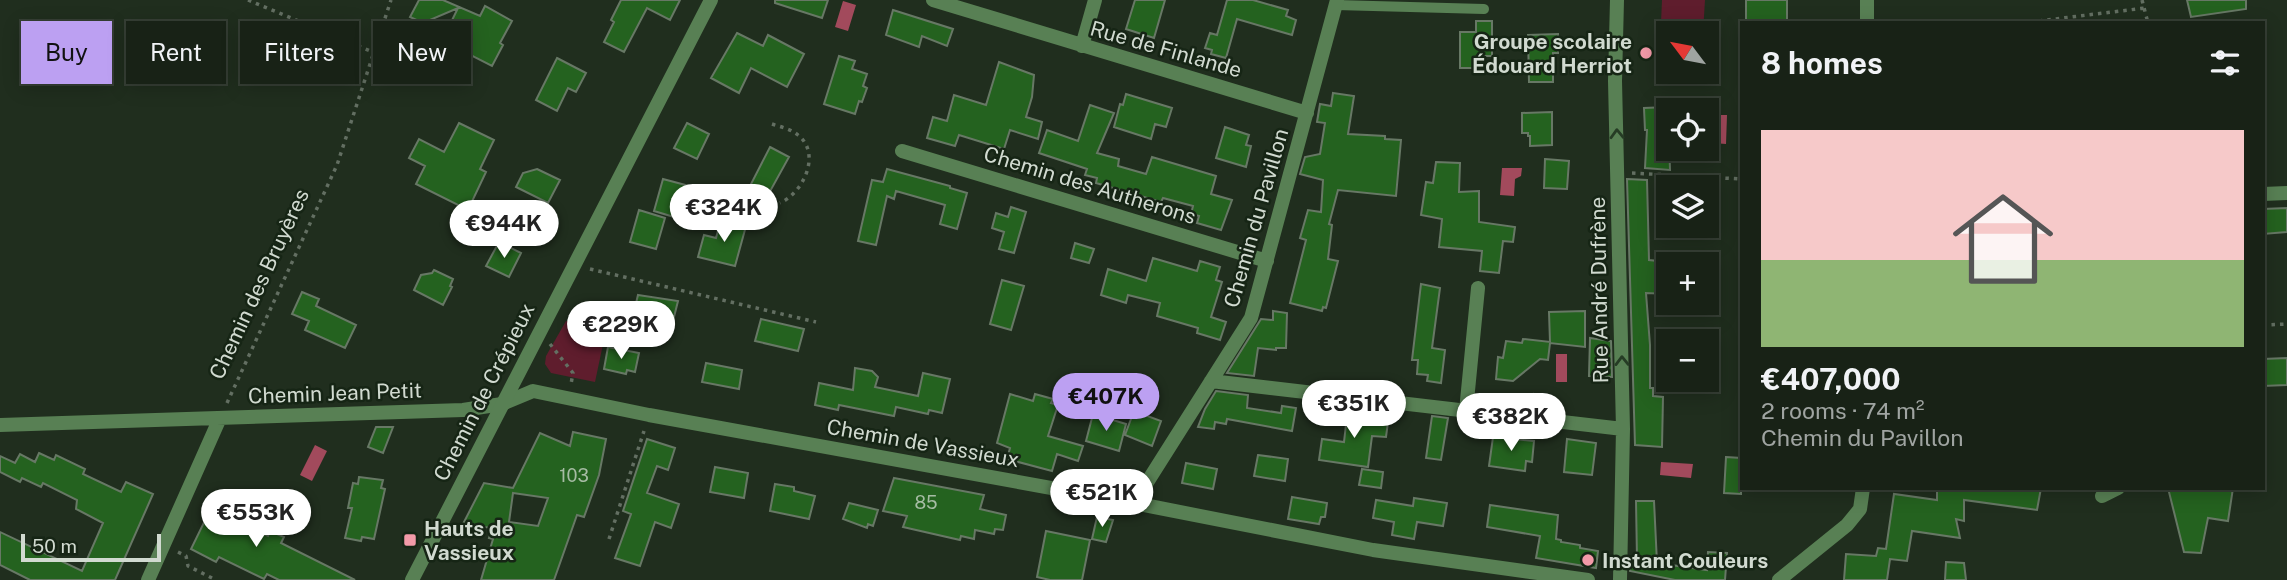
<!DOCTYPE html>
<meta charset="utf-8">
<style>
:root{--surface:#182216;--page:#252f23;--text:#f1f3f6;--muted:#9fa4a1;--line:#363f35;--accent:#bca0f2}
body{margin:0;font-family:"Public Sans",sans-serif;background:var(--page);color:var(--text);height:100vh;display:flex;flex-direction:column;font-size:26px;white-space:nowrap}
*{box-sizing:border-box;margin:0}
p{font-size:23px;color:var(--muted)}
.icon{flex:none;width:38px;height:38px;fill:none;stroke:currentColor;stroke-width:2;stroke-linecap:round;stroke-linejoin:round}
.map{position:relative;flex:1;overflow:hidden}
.side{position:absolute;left:1740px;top:21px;width:525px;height:469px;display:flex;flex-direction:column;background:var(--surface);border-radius:0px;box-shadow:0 4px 18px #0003,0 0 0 2px var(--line)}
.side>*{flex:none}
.top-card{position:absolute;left:21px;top:21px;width:665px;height:63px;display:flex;gap:14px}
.needle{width:46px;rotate:302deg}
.buttons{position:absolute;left:1656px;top:21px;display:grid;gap:14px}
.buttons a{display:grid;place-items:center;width:63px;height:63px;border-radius:0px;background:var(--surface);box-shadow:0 4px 18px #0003,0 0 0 2px var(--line);font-size:35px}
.scale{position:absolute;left:21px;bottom:18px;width:140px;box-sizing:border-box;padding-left:7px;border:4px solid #d1dad0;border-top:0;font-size:19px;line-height:24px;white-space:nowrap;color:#d1dad0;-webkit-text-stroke:5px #162515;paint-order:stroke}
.price{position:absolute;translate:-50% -60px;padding:0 16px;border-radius:24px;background:#fff;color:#222;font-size:23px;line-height:46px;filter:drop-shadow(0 2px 4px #0008)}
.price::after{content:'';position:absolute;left:50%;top:42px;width:21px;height:16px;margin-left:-10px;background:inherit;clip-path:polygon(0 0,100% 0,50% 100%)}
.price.selected{background:var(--accent);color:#111}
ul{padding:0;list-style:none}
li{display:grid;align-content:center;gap:14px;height:371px;padding:0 21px}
li span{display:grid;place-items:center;height:217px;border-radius:0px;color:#555}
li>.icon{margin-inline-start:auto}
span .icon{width:126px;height:126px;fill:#fffc;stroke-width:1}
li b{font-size:30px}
h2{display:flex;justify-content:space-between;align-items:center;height:84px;padding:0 21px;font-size:30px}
.chip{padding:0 24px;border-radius:0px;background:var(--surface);box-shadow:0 4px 18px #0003,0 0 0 2px var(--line);font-size:24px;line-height:63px}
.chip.selected{background:var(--accent);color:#111}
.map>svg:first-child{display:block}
.green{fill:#5f1d2d}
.water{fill:#a24a5c}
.building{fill:#24621f;stroke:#677865;stroke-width:2;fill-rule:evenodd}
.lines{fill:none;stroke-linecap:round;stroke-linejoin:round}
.path{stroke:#636f62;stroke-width:3.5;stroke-dasharray:3.5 5;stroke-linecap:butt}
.service{stroke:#588054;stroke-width:10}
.minor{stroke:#588054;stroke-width:14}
.tertiary{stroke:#588054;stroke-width:14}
.oneway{stroke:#263c25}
.poi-dot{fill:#f39aa8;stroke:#162515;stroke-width:2.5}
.labels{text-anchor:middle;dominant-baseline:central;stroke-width:5;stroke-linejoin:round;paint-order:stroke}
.number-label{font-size:18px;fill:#a6bca4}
.poi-label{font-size:21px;font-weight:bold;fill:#d1dad0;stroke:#162515;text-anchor:start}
.street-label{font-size:21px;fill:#d1dad0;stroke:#162515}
</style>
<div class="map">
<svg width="2287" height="580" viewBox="0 0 2287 580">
<rect width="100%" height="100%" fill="#202e1e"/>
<path class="green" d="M1662,0H1705L1703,33H1668V46H1660Z
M566,321L606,330L595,382L551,373L545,364L546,356Z"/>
<path class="water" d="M843,1L856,5L848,31L835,27Z
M405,26L413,27L418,32L406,54L394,48Z
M1714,115H1727L1726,144L1713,143Z
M1502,168H1522L1521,176L1515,179L1514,196L1500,195Z
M1556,354H1567V382H1556Z
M315,445L327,451L312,481L300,475Z
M1661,462L1693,464L1691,478L1660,475Z"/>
<path class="building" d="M419,0H443L480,16L485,6L512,21L500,43L503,45L492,66L459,49L455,57L438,49L458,8L423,23L410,17Z
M621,0H680L670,20L647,8L624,52L604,42L614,22L611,20Z
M775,0H828L822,18L775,3Z
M1135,0H1165L1154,38L1126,29Z
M1227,0H1253L1288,10L1286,16L1296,20L1292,35L1237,19L1226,58L1211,54L1212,50L1205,48L1210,33L1217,35Z
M1746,0H1787V23H1746Z
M2187,0H2246V9L2191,17Z
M893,10L953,29L947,46L922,36L919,47L886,35Z
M1476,21H1492V56H1480L1479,68H1460V32H1476Z
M737,33L763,46L768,35L804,54L787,87L751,68L739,93L711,78Z
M1558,34V53H1553V82H1529L1528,35Z
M839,56L855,61L852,69L867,74L863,86L867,88L862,102L859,101L855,114L824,104Z
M557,58L586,73L576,92L568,88L557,111L536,100Z
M999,62L1034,75L1032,97L1026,117L1042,122L1038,139L1010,130L1004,149L959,135L955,146L927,138L933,117L947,121L954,95L986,105Z
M1333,93L1354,96L1348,134L1385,136V139L1401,140L1396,196L1338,190L1329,224L1332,225L1328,259L1338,261L1326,308L1323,307L1322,311L1290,303L1306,240L1300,238L1308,210L1321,212L1323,180L1300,174L1305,157L1320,154L1325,123L1317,122L1320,104L1331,106Z
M1126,94L1172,108L1166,127L1155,124L1151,139L1114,127L1120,104L1123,105Z
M1090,105L1114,113L1097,153L1119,159L1118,166L1146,174L1152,157L1216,176L1211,194L1232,200L1221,230L1197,223L1199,216L1191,214L1193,206L1163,198L1161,202L1096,183L1097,178L1085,175L1087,169L1039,153L1047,130L1078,141Z
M1668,107L1670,170L1645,168L1647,130H1645L1644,108Z
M1552,112V145L1530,146V136H1528V133H1522V113Z
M459,123L494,140L480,169L486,172L468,210L416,184L425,166L409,158L419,139L444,152Z
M687,123L709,134L697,159L674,148Z
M1225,127L1249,135L1246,145L1251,146L1246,167L1216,158Z
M770,147L789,157L768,195L750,186Z
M1545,159L1569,161L1567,189L1544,188Z
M1436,162L1460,163L1459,192L1479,191V222L1515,227L1513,242L1503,241L1499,273L1480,271L1482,251L1439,247L1442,219L1421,215L1426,182L1433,183Z
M537,169L560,180L548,203L516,187L523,173Z
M887,169L950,186V188L967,193L957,229L940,224L945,205L896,191L894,199L887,196L876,245L858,241L872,180L883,182Z
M663,179L693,187L684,220L654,211Z
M1627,179L1647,180L1649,260L1668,262V294L1646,293L1650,345V388H1653V396L1663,397L1662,447L1635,445Z
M1011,207L1026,212L1014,253L999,249L1004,232L992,228L996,213L1008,217Z
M2287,208V232L2263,234V209Z
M639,210L665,218L656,249L630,242Z
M721,220L746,226L735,266L698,257L704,235L716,238Z
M499,242L521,253L509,277L486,266Z
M1075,243L1094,249L1089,263L1071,258Z
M1153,258L1197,271L1200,261L1220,267L1216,280L1222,282L1211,317L1226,322L1220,340L1197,333L1198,328L1157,316L1160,303L1128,295L1126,303L1101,295L1108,269L1146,281Z
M434,270L453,279L450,286L452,287L443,305L414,290L421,275L432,273Z
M1002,280L1024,286L1011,330L990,324Z
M1421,284L1440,288L1432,348L1445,350L1441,383L1427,381L1428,375L1417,374L1418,360H1412Z
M302,292L319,299L316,306L356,325L345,348L305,330L309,321L292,314Z
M638,295L678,301L673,321L633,316Z
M1273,311L1287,313L1286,348H1276V350L1258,348L1254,376L1227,373L1261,319L1273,320Z
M1585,311V347L1550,343L1548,360L1540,359L1513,381L1496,379L1498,357L1503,358L1506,341L1522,343L1523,339L1550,342L1549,312Z
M761,319L804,329L798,351L755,341Z
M1590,338L1611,341L1612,377L1589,376Z
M608,347L639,353L635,372L627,370L626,374L604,369Z
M2287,358V385L2263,386V359Z
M706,363L742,370L739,389L702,382Z
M855,368L872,371L878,377L875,387L918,396L923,373L950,379L942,413L929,410L928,414L896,407L894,416L839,405L838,410L815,405L819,383L853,390Z
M1216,391L1248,395L1247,408L1281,413L1282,406L1296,408L1292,431L1227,419L1226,424L1215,422L1214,429L1198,427L1205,409Z
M1010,394L1033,401L1035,394L1053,399L1051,403L1058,405L1048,436L1083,446L1078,461L1057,454L1052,471L1007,459L1010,448L997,443Z
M1534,394L1554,397L1553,411L1533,409Z
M1348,407L1370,409L1368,419L1388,422L1386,437L1372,436L1368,467L1319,460L1322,439L1344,442Z
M1134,411L1161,421L1152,446L1125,435Z
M1093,414L1126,424L1119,451L1086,441Z
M1432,416L1448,418L1441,460L1426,458Z
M376,427H393L383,453L368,447Z
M573,432L606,439L599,475L584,517L577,515L554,580H481L493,539L489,538L492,528L463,524L484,483L513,488L540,433L570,446ZM513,493L548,498L538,526L509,522Z
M1493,437L1534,441L1532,462L1526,461L1525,471L1489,466Z
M647,439L675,448L668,470L657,466L647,493L679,504L671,528L655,522L640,566L615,558L631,514L623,511Z
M1567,439L1596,443L1592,475L1564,472Z
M39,453L54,460L56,455L85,469L83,474L121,492L126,482L153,494L115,580H30L0,565V532L82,571L103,523L76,509L77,500L43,483L41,487L22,478L20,482L0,472V456L15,463L20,454L35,462Z
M1258,455L1288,459L1285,481L1254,476Z
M1726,457L1741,458V494L1724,493Z
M1186,463L1217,469L1213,489L1182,483Z
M715,467L748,473L744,498L710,492Z
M1362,469L1383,472L1381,488L1359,485Z
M359,477L383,480L381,488L385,489L374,539L362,537L361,541L345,538L352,508H348L353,483L358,484Z
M894,478L984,495L980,509L1006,515L1003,530L995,529L994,534L975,530L974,539L961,536L960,540L903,527L907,516L883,511Z
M775,484L794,487V491L815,496L809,519L770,511Z
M1937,488H2041L2037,510L1964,500V521L1956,519L1960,538L1912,531L1907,561L1890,559L1887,580H1844L1846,554L1876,556L1878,548L1886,549L1894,494L1937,500Z
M2168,488H2233L2228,521L2208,518L2201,553L2184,552Z
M1292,497L1327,503L1325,517H1321L1319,524L1288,519Z
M216,498L241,510L238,515L241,516L238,522L268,536L270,531L284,537L281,543L355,580H279L267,574L264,579L219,557L216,562L191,549Z
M1414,498L1447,503L1443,526L1417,522L1414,539L1392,535L1394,522L1373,518L1376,500L1413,506Z
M1636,501H1654L1657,563L1707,570L1708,552L1727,553L1725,580H1675L1630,571V558L1637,559Z
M849,503L878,510L873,526L868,524L867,528L843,519Z
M1490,505L1558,515L1556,539L1561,540V542L1580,545V548L1598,551L1596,568L1536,558L1540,536L1487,527Z
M1097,517L1113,520L1106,542L1092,539Z
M1046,531L1090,540L1082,580H1050L1037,577Z
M1946,562L1964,563L1966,580H1945Z"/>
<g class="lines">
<path class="path" d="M248,0L375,53
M2142,0L2148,23
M2022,23L2145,8
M772,124C781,127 791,129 798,135C822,154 803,193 780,203
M1632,173L1741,179
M590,269L816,322
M2263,325L2287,324
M550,344L573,373L571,384
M227,403L337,165L391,0
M609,539L644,431
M178,552L186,556L188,566L216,580"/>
<path class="service" d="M1336,5L1484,9"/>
<path class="minor" d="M933,0L1307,113
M1617,0L1615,81L1623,429L1620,580
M1867,23V0
M1082,46L1095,0
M902,151L1267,261
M2263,194L2287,193
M1211,381L1623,429
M1466,411L1478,288
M0,425L463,410L502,404L533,391L649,415L1134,503L1373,550L1588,580
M2102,496L2118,488
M1134,503L1251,318L1337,0
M148,580L220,418
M1779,580L1847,525L1860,509L1863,488"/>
<path class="tertiary" d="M412,580L711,0"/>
</g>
<defs><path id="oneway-chevron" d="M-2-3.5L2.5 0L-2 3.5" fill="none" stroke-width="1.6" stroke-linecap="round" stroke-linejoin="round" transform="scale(1.75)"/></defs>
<g class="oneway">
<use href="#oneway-chevron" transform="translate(1617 134) rotate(-92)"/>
<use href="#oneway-chevron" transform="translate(1622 361) rotate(-91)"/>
</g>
<g class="poi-dot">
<circle cx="1646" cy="53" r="7"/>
<rect x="403" y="533" width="14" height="14" rx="3.5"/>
<circle cx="1588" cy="560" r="7"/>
</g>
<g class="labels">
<g class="number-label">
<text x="574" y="475">103</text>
<text x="926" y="502">85</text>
</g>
<g class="poi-label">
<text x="1632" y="41" text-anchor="end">Groupe scolaire<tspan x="1632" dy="24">Édouard Herriot</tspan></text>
<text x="424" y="528">Hauts de<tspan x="424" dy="24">Vassieux</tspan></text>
<text x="1602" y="560">Instant Couleurs</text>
</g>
<g class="street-label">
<text transform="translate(1166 49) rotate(16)">Rue de Finlande</text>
<text transform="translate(1090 185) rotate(17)">Chemin des Autherons</text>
<text transform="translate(1256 218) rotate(-74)">Chemin du Pavillon</text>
<text transform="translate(259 284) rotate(-65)">Chemin des Bruyères</text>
<text transform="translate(1599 290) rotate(-91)">Rue André Dufrène</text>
<text transform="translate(484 392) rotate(-63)">Chemin de Crépieux</text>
<text transform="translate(335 393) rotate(-2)">Chemin Jean Petit</text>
<text transform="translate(923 443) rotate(10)">Chemin de Vassieux</text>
</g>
</g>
</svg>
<div class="buttons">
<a><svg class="needle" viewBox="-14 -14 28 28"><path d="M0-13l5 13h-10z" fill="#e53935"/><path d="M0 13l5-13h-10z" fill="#9fa4a1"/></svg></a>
<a><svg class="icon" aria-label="locate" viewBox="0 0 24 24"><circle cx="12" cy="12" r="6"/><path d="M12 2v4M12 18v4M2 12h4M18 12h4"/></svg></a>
<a><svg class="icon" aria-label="layers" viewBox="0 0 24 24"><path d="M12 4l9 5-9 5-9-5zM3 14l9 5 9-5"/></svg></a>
<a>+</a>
<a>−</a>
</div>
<div class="scale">50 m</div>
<b class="price" style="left:724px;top:244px">€324K</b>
<b class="price" style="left:504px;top:260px">€944K</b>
<b class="price" style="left:621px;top:361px">€229K</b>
<b class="price selected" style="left:1106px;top:433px">€407K</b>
<b class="price" style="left:1354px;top:440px">€351K</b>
<b class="price" style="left:1511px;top:453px">€382K</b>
<b class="price" style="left:1102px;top:529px">€521K</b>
<b class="price" style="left:256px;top:549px">€553K</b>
<div class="top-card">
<a class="chip selected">Buy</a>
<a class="chip">Rent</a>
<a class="chip">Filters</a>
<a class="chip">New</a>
</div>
<section class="side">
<h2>8 homes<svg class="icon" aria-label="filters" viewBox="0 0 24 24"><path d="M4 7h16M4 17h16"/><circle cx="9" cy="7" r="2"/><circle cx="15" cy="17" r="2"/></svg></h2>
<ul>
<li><span style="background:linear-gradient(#f6c9c9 60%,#8fb573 0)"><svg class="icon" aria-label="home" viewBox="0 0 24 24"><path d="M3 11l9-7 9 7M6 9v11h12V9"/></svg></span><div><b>€407,000</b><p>2 rooms · 74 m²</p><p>Chemin du Pavillon</p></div></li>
</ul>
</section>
</div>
